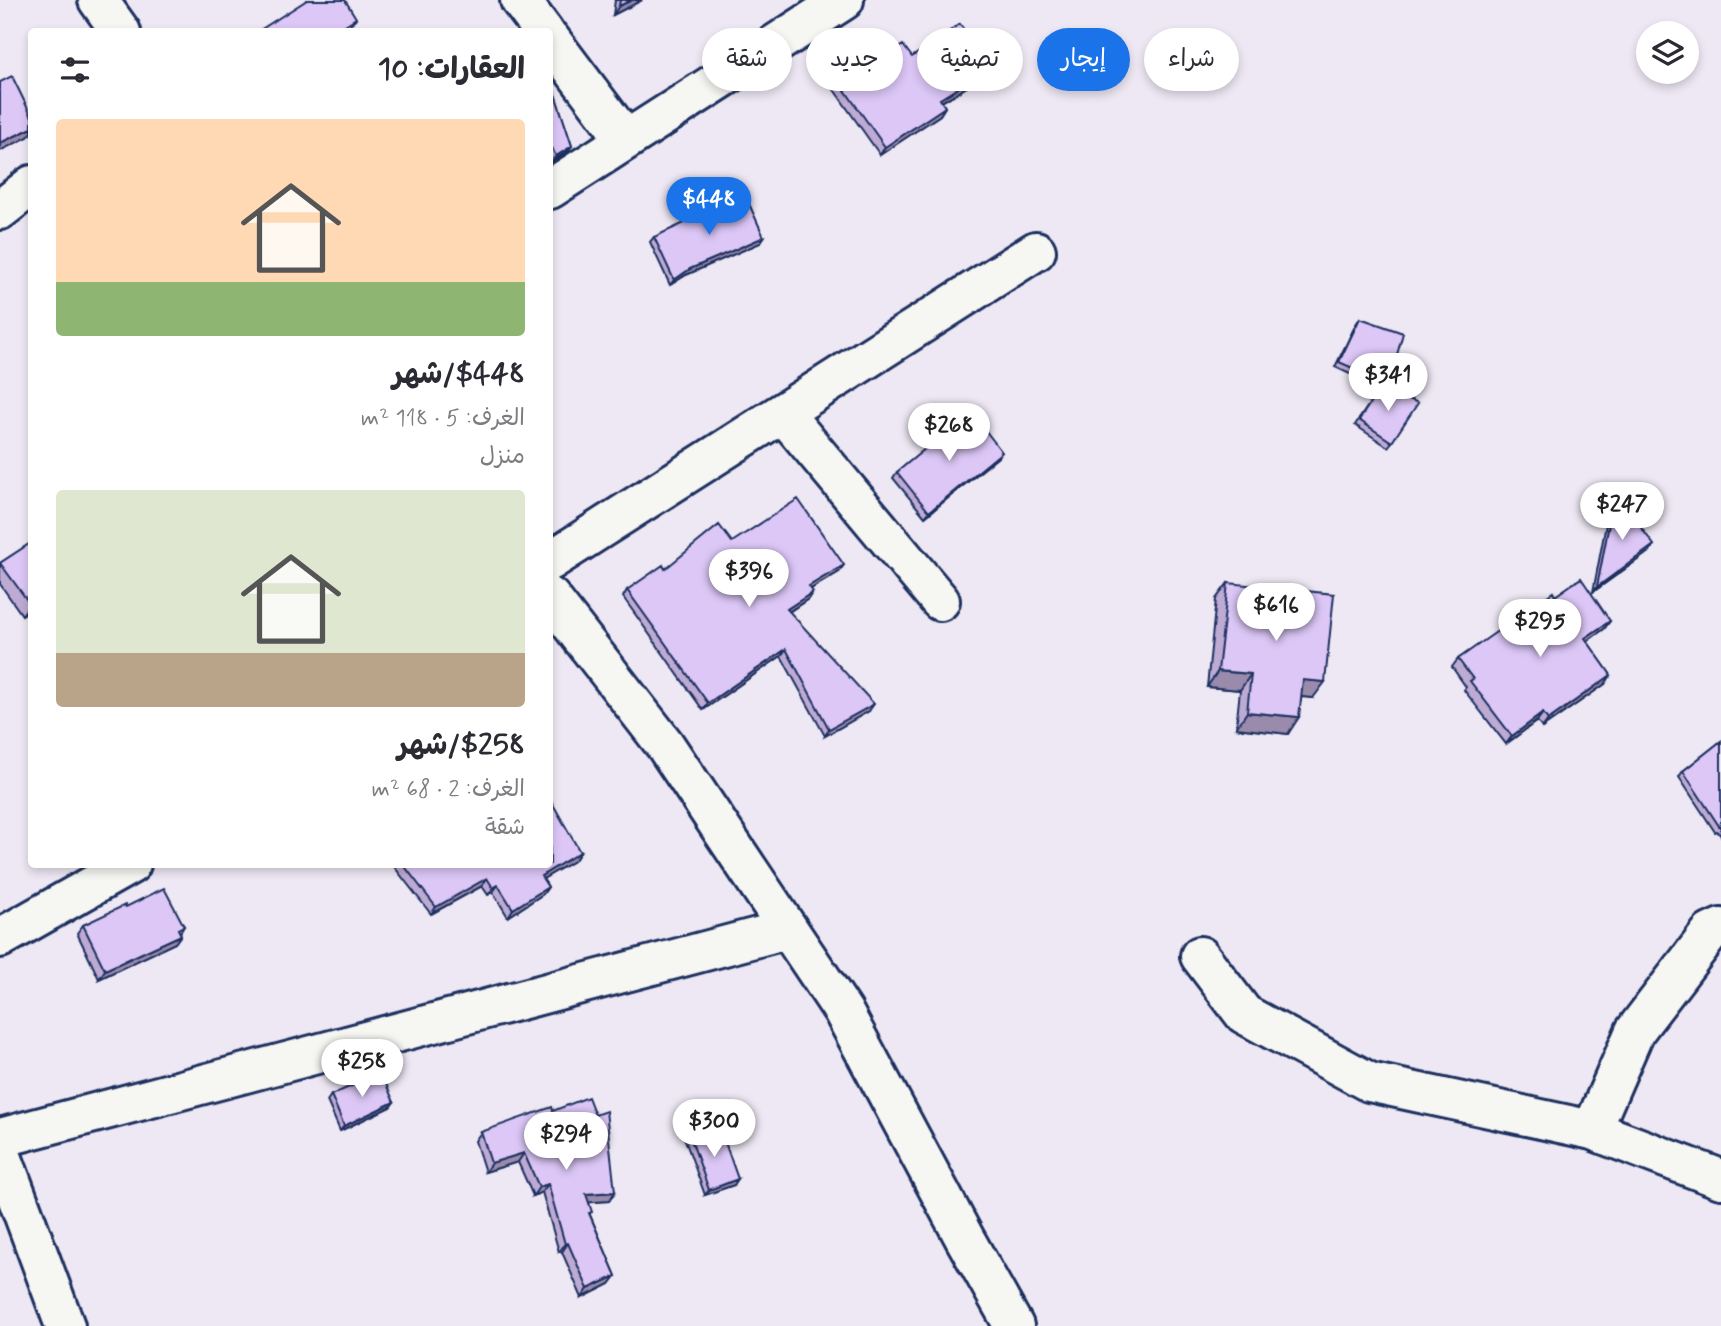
<!DOCTYPE html>
<html lang="ar">
<meta charset="utf-8">
<style>
:root{--surface:#fff;--page:#f2f2f3;--text:#2b2b33;--muted:#7c7c81;--accent:#1a73e8}
body{margin:0;font-family:Mynerve,"Playpen Sans Arabic",sans-serif;background:var(--page);color:var(--text);direction:rtl;height:100vh;display:flex;flex-direction:column;font-size:26px;white-space:nowrap}
*{box-sizing:border-box;margin:0}
p{font-size:23px;color:var(--muted)}
.icon{flex:none;width:38px;height:38px;fill:none;stroke:currentColor;stroke-width:2;stroke-linecap:round;stroke-linejoin:round}
.map{position:relative;flex:1;overflow:hidden;direction:ltr}
.panel{position:absolute;left:28px;top:28px;width:525px;height:840px;display:flex;flex-direction:column;background:var(--surface);border-radius:7px;box-shadow:0 4px 10px #0003;direction:rtl}
.panel>*{flex:none}
.top-card{position:absolute;left:574px;top:28px;width:665px;height:63px;direction:rtl;display:flex;gap:14px}
.fabs{position:absolute;left:1636px;top:21px;display:grid;gap:14px}
.fabs a{display:grid;place-items:center;width:63px;height:63px;border-radius:50%;background:var(--surface);box-shadow:0 4px 10px #0003;font-size:35px}
.price{position:absolute;translate:-50% -60px;padding:0 16px;border-radius:24px;background:#fff;color:#222;font-size:23px;line-height:46px;filter:drop-shadow(0 2px 4px #0008)}
.price::after{content:'';position:absolute;left:50%;top:42px;width:21px;height:16px;margin-left:-10px;background:inherit;clip-path:polygon(0 0,100% 0,50% 100%)}
.price.active{background:var(--accent);color:#fff}
ul{padding:0;list-style:none}
li{display:grid;align-content:center;gap:14px;height:371px;padding:0 28px}
li span{display:grid;place-items:center;height:217px;border-radius:7px;color:#555}
li>.icon{margin-inline-start:auto}
span .icon{width:126px;height:126px;fill:#fffc;stroke-width:1}
li b{font-size:30px}
h2{display:flex;justify-content:space-between;align-items:center;height:84px;padding:0 28px;font-size:30px}
.chip{padding:0 24px;border-radius:32px;background:var(--surface);box-shadow:0 4px 10px #0003;font-size:24px;line-height:63px}
.chip.active{background:var(--accent);color:#fff}
.map>svg:first-child{display:block}
.lines{fill:none;stroke-linecap:round;stroke-linejoin:round}
.minor-casing{stroke:#1b2f5e;stroke-width:44}
.tertiary-casing{stroke:#1b2f5e;stroke-width:44}
.minor{stroke:#f6f6f2;stroke-width:38}
.tertiary{stroke:#f6f6f2;stroke-width:38}
.wall{fill:#bdabd4;stroke:#1b2f5e;stroke-width:2}
.shaded-wall{fill:#9a8bad;stroke:#1b2f5e;stroke-width:2}
.building{fill:#dcc7f7;stroke:#1b2f5e;stroke-width:2}
</style>
<div class="map">
<svg width="1721" height="1326" viewBox="0 0 1721 1326">
<rect width="100%" height="100%" fill="#eee8f4"/>
<filter id="ink" filterUnits="userSpaceOnUse"><feTurbulence type="fractalNoise" baseFrequency=".0143" numOctaves="2"/><feDisplacementMap in="SourceGraphic" scale="14" xChannelSelector="R" yChannelSelector="G"/><feConvolveMatrix kernelMatrix="1 2 1 2 8 2 1 2 1" color-interpolation-filters="sRGB"/></filter>
<g filter="url(#ink)">
<g class="lines">
<g class="minor-casing">
<path id="minor" d="M520,0L544,32
M550,39L626,140
M550,189L844,0
M0,210L32,185
M783,413L940,601
M550,561L1036,251
M0,938L131,864
M1200,956L1244,1014L1369,1082L1592,1130L1721,1179
M1592,1130L1635,1031L1710,933L1721,928
M0,1138L788,929
M0,1151L65,1326"/>
</g>
<g class="tertiary-casing">
<path id="tertiary" d="M98,0L121,32
M550,597L665,745L843,1011L965,1239L1014,1326"/>
</g>
<use href="#minor" class="minor"/>
<use href="#tertiary" class="tertiary"/>
</g>
<path class="wall" d="M615,0H642L613,15Z
M818,52L872,64L912,57L990,68L985,76L942,102L945,107L940,115L880,155L813,60Z
M550,79L572,146L568,151L552,161L550,156Z
M654,237H764L760,243L686,275L670,285L650,242Z
M1360,318L1389,384L1385,389L1392,442L1388,447L1355,425L1380,388L1335,367L1356,324Z
M998,457L925,517L893,478L897,472Z
M1615,493L1650,551L1593,592L1611,498Z
M32,542V608L22,615L0,584V563Z
M732,542L839,572L811,589L808,599L789,612L869,711L825,736L781,656L703,710L623,597L627,590Z
M1228,583L1313,698L1302,697L1288,734L1236,728L1240,690L1207,687L1216,599Z
M1555,596L1610,621L1604,629L1587,641L1611,675L1605,684L1542,728L1537,721L1506,744L1464,690L1466,687L1452,667L1458,659Z
M1721,741V836L1717,831L1715,832L1679,777L1683,771Z
M580,852L575,860L543,879L548,887L543,894L508,917L493,892L488,895L482,886L431,914L392,864H550Z
M126,907L184,926L180,933L181,935L175,943L99,979L77,933L83,925Z
M331,1095L394,1102L390,1107L340,1131L327,1101Z
M553,1111L615,1192L609,1201L589,1202L590,1215L616,1276L610,1284L582,1298L562,1252H559L542,1192L533,1196L518,1162L485,1172L475,1141L481,1132Z
M688,1131L734,1185L705,1195L684,1137Z"/>
<path class="shaded-wall" d="M632,0H642L613,15L619,6Z
M356,18L349,27L342,32H334Z
M990,68L985,76L934,106L940,99Z
M945,107L940,115L880,155L885,147Z
M32,128V132L28,137L0,151V143Z
M572,146L568,151L552,161L556,156Z
M764,237L760,243L686,275L670,285L674,280L690,269Z
M1002,452L998,457L925,517L929,512Z
M1654,545L1650,551L1593,592L1597,587Z
M844,565L839,572L804,593L809,586Z
M813,592L808,599L782,616L787,609Z
M32,603V608L22,615L30,604Z
M1610,621L1604,629L1579,647L1585,638Z
M786,649L781,656L703,710L708,703Z
M1218,671L1251,674L1240,690L1207,687Z
M1611,675L1605,684L1542,728L1548,720Z
M1303,680L1325,682L1313,698L1292,696Z
M874,704L869,711L825,736L829,729Z
M1247,712L1299,717L1288,734L1236,728Z
M1543,713L1537,721L1506,744L1512,736Z
M580,852L575,860L536,883L541,876Z
M487,878L482,886L431,914L436,907Z
M498,885L493,892L488,895L493,888Z
M548,887L543,894L508,917L513,909Z
M181,935L175,943L99,979L105,970Z
M394,1102L390,1107L340,1131L344,1126Z
M524,1153L518,1162L485,1172L491,1163Z
M738,1179L734,1185L705,1195L709,1190Z
M548,1184L542,1192L533,1196L539,1187Z
M615,1192L609,1201L580,1203L586,1194Z
M568,1243L562,1252H559L565,1244Z
M616,1276L610,1284L582,1298L588,1289Z"/>
<path class="building" d="M307,0H345L356,18L334,32H257Z
M620,0H632L619,6Z
M960,24L990,68L940,99L945,107L885,147L818,52L851,30L872,64L903,45L912,57Z
M12,76L32,117V128L0,143V82Z
M550,79L572,146L556,156L550,144Z
M745,195L764,237L690,269L674,280L654,237Z
M1360,318L1403,333L1389,384L1339,362Z
M1381,387L1418,403L1392,442L1359,420Z
M975,417L1002,452L929,512L897,472L955,424L960,429Z
M1615,493L1654,545L1597,587Z
M798,499L844,565L809,586L813,592L787,609L874,704L829,729L786,649L708,703L627,590L663,565L665,569L719,525L732,542Z
M32,542V603L30,604L0,563Z
M1581,578L1610,621L1585,638L1611,675L1548,720L1543,713L1512,736L1470,681L1473,679L1458,659L1553,592L1555,596Z
M1228,583L1334,594L1325,682L1303,680L1299,717L1247,712L1251,674L1218,671Z
M1721,741V826H1719L1683,771Z
M550,799L580,852L541,876L548,887L513,909L498,885L493,888L487,878L436,907L403,864H550Z
M164,888L184,926L178,929L181,935L105,970L83,925L125,905L126,907Z
M381,1073L394,1102L344,1126L331,1095Z
M588,1097L595,1115L606,1111L615,1192L586,1194L592,1212L589,1213L616,1276L588,1289L568,1243L565,1244L548,1184L539,1187L524,1153L491,1163L481,1132L552,1107L553,1111Z
M688,1131L722,1134L738,1179L709,1190Z"/>
</g>
</svg>
<div class="fabs">
<a><svg class="icon" aria-label="layers" viewBox="0 0 24 24"><path d="M12 4l9 5-9 5-9-5zM3 14l9 5 9-5"/></svg></a>
</div>
<b class="price active" style="left:709px;top:237px">$448</b>
<b class="price" style="left:1388px;top:413px">$341</b>
<b class="price" style="left:949px;top:463px">$268</b>
<b class="price" style="left:1622px;top:542px">$247</b>
<b class="price" style="left:749px;top:609px">$396</b>
<b class="price" style="left:1276px;top:643px">$616</b>
<b class="price" style="left:1540px;top:659px">$295</b>
<b class="price" style="left:362px;top:1099px">$258</b>
<b class="price" style="left:714px;top:1159px">$300</b>
<b class="price" style="left:566px;top:1172px">$294</b>
<div class="top-card">
<a class="chip">شراء</a>
<a class="chip active">إيجار</a>
<a class="chip">تصفية</a>
<a class="chip">جديد</a>
<a class="chip">شقة</a>
</div>
<section class="panel">
<h2>العقارات: 10<svg class="icon" aria-label="filters" viewBox="0 0 24 24"><path d="M4 7h16M4 17h16"/><circle cx="9" cy="7" r="2"/><circle cx="15" cy="17" r="2"/></svg></h2>
<ul>
<li><span style="background:linear-gradient(#ffd9b3 75%,#8fb573 0)"><svg class="icon" aria-label="home" viewBox="0 0 24 24"><path d="M3 11l9-7 9 7M6 9v11h12V9"/></svg></span><div><b>$448/شهر</b><p>الغرف: 5 · 118 m²</p><p>منزل</p></div></li>
<li><span style="background:linear-gradient(#dfe7d0 75%,#b9a48a 0)"><svg class="icon" aria-label="home" viewBox="0 0 24 24"><path d="M3 11l9-7 9 7M6 9v11h12V9"/></svg></span><div><b>$258/شهر</b><p>الغرف: 2 · 68 m²</p><p>شقة</p></div></li>
</ul>
</section>
</div>
